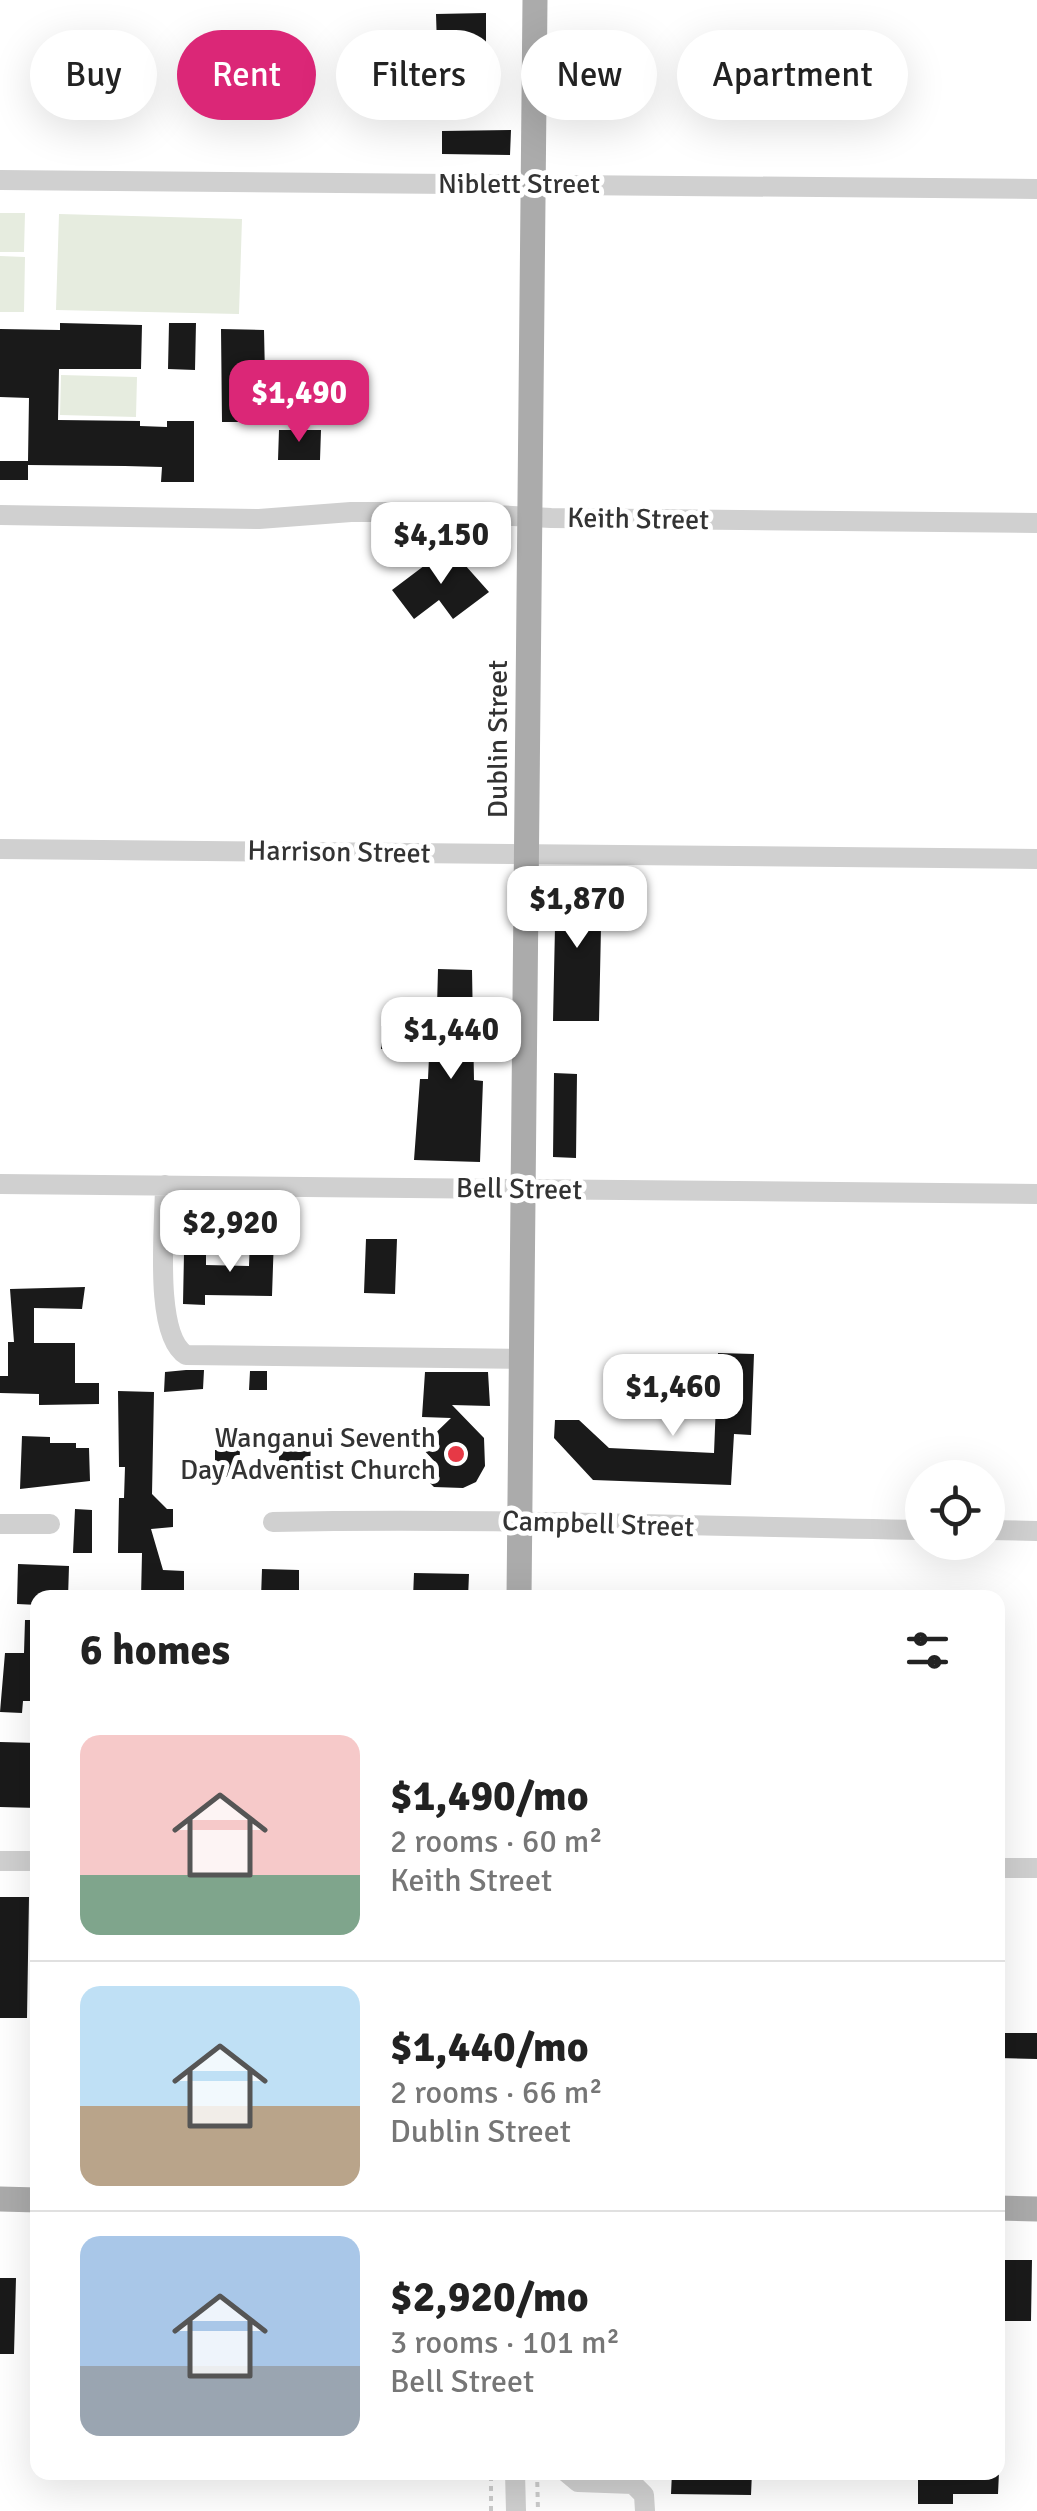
<!DOCTYPE html>
<meta charset="utf-8">
<style>
:root{--surface:#fff;--page:#f2f2f2;--text:#222;--muted:#767676;--line:#e0e0e0;--accent:#db2777}
body{margin:0;font-family:Signika,sans-serif;background:var(--page);color:var(--text);height:100vh;display:flex;flex-direction:column;font-size:38px;white-space:nowrap}
*{box-sizing:border-box;margin:0}
p{font-size:32px;color:var(--muted)}
.icon{flex:none;width:55px;height:55px;fill:none;stroke:currentColor;stroke-width:2;stroke-linecap:round;stroke-linejoin:round}
.map{position:relative;flex:1;overflow:hidden}
.side{position:absolute;left:30px;top:1590px;width:975px;height:890px;display:flex;flex-direction:column;background:var(--surface);border-radius:20px;box-shadow:0 10px 40px #0002}
.side>*{flex:none}
.guide{position:absolute;left:30px;top:30px;width:978px;height:90px;display:flex;gap:20px}
.controls{position:absolute;left:905px;top:1460px;display:grid;gap:20px}
.controls a{display:grid;place-items:center;width:100px;height:100px;border-radius:50%;background:var(--surface);box-shadow:0 10px 40px #0002;font-size:50px}
.price{position:absolute;translate:-50% -85px;padding:0 22px;border-radius:20px;background:#fff;color:#222;font-size:32px;line-height:65px;filter:drop-shadow(0 2px 5px #0008)}
.price::after{content:'';position:absolute;left:50%;top:60px;width:30px;height:22px;margin-left:-15px;background:inherit;clip-path:polygon(0 0,100% 0,50% 100%)}
.price.current{background:var(--accent);color:#fff}
ul{padding:0;list-style:none}
li{display:flex;align-items:center;gap:30px;height:250px;padding:0 50px}
li+li{border-top:2px solid var(--line)}
li span{display:grid;place-items:center;flex:none;width:280px;height:200px;border-radius:20px;color:#555}
li>.icon{margin-inline-start:auto}
span .icon{width:120px;height:120px;fill:#fffc;stroke-width:1}
li b{font-size:42px}
h2{display:flex;justify-content:space-between;align-items:center;height:120px;padding:0 50px;font-size:42px}
.tag{padding:0 35px;border-radius:45px;background:var(--surface);box-shadow:0 10px 40px #0002;font-size:35px;line-height:90px}
.tag.current{background:var(--accent);color:#fff}
.map>svg:first-child{display:block}
.green{fill:#e6ecdf}
.building{fill:#1a1a1a}
.lines{fill:none;stroke-linecap:round;stroke-linejoin:round}
.path{stroke:#cdcdcd;stroke-width:4;stroke-dasharray:5 5;stroke-linecap:butt}
.minor{stroke:#d0d0d0;stroke-width:20}
.major{stroke:#ababab;stroke-width:25}
.poi-dot{fill:#e63946;stroke:#fff;stroke-width:4}
.labels{text-anchor:middle;dominant-baseline:central;stroke-width:10;stroke-linejoin:round;paint-order:stroke}
.street-label{font-size:28px;fill:#333;stroke:#fff}
.poi-label{font-size:28px;fill:#333;stroke:#fff;text-anchor:end}
</style>
<div class="map">
<svg width="1037" height="2511" viewBox="0 0 1037 2511">
<rect width="100%" height="100%" fill="#fff"/>
<path class="green" d="M0,213H25L24,252H0Z
M59,214L242,219L239,314L56,310Z
M0,256L25,257L24,312H0Z
M61,375L137,377L136,417L60,415Z"/>
<path class="building" d="M486,13V45L437,46L436,14Z
M511,130L510,155L442,154V131Z
M60,323L142,325L141,369H59L58,420L140,421V426L167,427V421H194V482H161L162,467L125,466L28,465V480H0V461H28L29,398L0,397V329L60,330Z
M169,323H196L195,370L168,369Z
M221,329L264,330L266,422H222Z
M279,430H321L320,460H278Z
M449,547L489,592L453,619L439,600L414,619L392,590Z
M556,880L602,881L599,1021H553Z
M438,969L472,970L474,1080L483,1081L480,1162L414,1160L420,1079H428L430,1035L454,1036V1008L437,1007Z
M381,1026H400V1050L381,1049Z
M554,1073L577,1074L576,1158L553,1157Z
M250,1236H274L272,1296L205,1295V1305L183,1304L184,1253L206,1254V1265L249,1266Z
M366,1239H397L395,1294L364,1293Z
M85,1287L82,1309L34,1308V1343H75V1383H99V1404L39,1405V1394L0,1393V1376H8V1342H14L10,1289Z
M718,1353L754,1354L751,1435L734,1434L731,1485L593,1480L554,1438L555,1420H579L609,1448L714,1453Z
M186,1370H204L203,1389L164,1392L165,1372Z
M250,1371H267V1390H249Z
M425,1372H488L490,1406L452,1405L484,1438L485,1466L476,1482L463,1488L434,1487L421,1474L435,1462L421,1447L451,1418L422,1417Z
M118,1391L154,1392L152,1494L167,1509H173V1527L151,1529L163,1570L184,1571V1598H141L142,1553H118L119,1498H124L125,1467H119Z
M279,1434L311,1435L310,1479L279,1478Z
M22,1436L50,1437V1443H76V1448H89L90,1481L20,1489Z
M215,1450H240L239,1470H231L232,1477H215Z
M75,1509L92,1510V1553H73Z
M18,1564L69,1566L68,1598H38V1605L17,1604Z
M262,1569L299,1570V1598H261Z
M414,1573L469,1574L468,1598H413Z
M25,1620H38V1693H31L30,1701H23L22,1713L0,1712L5,1653H24Z
M0,1742L38,1743V1808L0,1807Z
M0,1897H29L27,2018H0Z
M998,2033H1037V2059L998,2058Z
M998,2260H1032L1031,2321H998Z
M0,2278H16L14,2354H0Z
M672,2472H752L751,2495L671,2494Z
M918,2472H999L998,2494H953V2504H918Z"/>
<g class="lines">
<path class="path" d="M537,2472L538,2511
M491,2511V2472"/>
<path class="minor" d="M0,180L1037,189
M0,515L259,519L351,512H440L551,518L1037,523
M0,849L1037,859
M0,1184L1037,1194
M165,1185C165,1224 153,1335 186,1355L522,1359
M273,1522C490,1517 706,1527 922,1530
M0,1524H50
M988,1530L1037,1531
M0,1861H38
M998,1868H1037
M515,2472L516,2511
M566,2472L578,2482L633,2484L644,2495L645,2511"/>
<path class="major" d="M519,1598L535,0
M0,2199L38,2200
M998,2208L1037,2209"/>
</g>
<circle class="poi-dot" cx="456" cy="1454" r="10"/>
<g class="labels">
<g class="street-label">
<text x="519" y="184">Niblett Street</text>
<text transform="translate(638 519) rotate(1)">Keith Street</text>
<text transform="translate(498 739) rotate(-90)">Dublin Street</text>
<text transform="translate(339 852) rotate(1)">Harrison Street</text>
<text transform="translate(519 1189) rotate(1)">Bell Street</text>
<text transform="translate(598 1524) rotate(2)">Campbell Street</text>
</g>
<g class="poi-label">
<text x="436" y="1438">Wanganui Seventh<tspan x="436" dy="32">Day Adventist Church</tspan></text>
</g>
</g>
</svg>
<div class="controls">
<a><svg class="icon" aria-label="locate" viewBox="0 0 24 24"><circle cx="12" cy="12" r="6"/><path d="M12 2v4M12 18v4M2 12h4M18 12h4"/></svg></a>
</div>
<b class="price current" style="left:299px;top:445px">$1,490</b>
<b class="price" style="left:441px;top:587px">$4,150</b>
<b class="price" style="left:577px;top:951px">$1,870</b>
<b class="price" style="left:451px;top:1082px">$1,440</b>
<b class="price" style="left:230px;top:1275px">$2,920</b>
<b class="price" style="left:673px;top:1439px">$1,460</b>
<div class="guide">
<a class="tag">Buy</a>
<a class="tag current">Rent</a>
<a class="tag">Filters</a>
<a class="tag">New</a>
<a class="tag">Apartment</a>
</div>
<section class="side">
<h2>6 homes<svg class="icon" aria-label="filters" viewBox="0 0 24 24"><path d="M4 7h16M4 17h16"/><circle cx="9" cy="7" r="2"/><circle cx="15" cy="17" r="2"/></svg></h2>
<ul>
<li><span style="background:linear-gradient(#f6c9c9 70%,#7fa58c 0)"><svg class="icon" aria-label="home" viewBox="0 0 24 24"><path d="M3 11l9-7 9 7M6 9v11h12V9"/></svg></span><div><b>$1,490/mo</b><p>2 rooms · 60 m²</p><p>Keith Street</p></div></li>
<li><span style="background:linear-gradient(#bfe0f5 60%,#b9a48a 0)"><svg class="icon" aria-label="home" viewBox="0 0 24 24"><path d="M3 11l9-7 9 7M6 9v11h12V9"/></svg></span><div><b>$1,440/mo</b><p>2 rooms · 66 m²</p><p>Dublin Street</p></div></li>
<li><span style="background:linear-gradient(#a9c7e8 65%,#9aa5b1 0)"><svg class="icon" aria-label="home" viewBox="0 0 24 24"><path d="M3 11l9-7 9 7M6 9v11h12V9"/></svg></span><div><b>$2,920/mo</b><p>3 rooms · 101 m²</p><p>Bell Street</p></div></li>
</ul>
</section>
</div>
